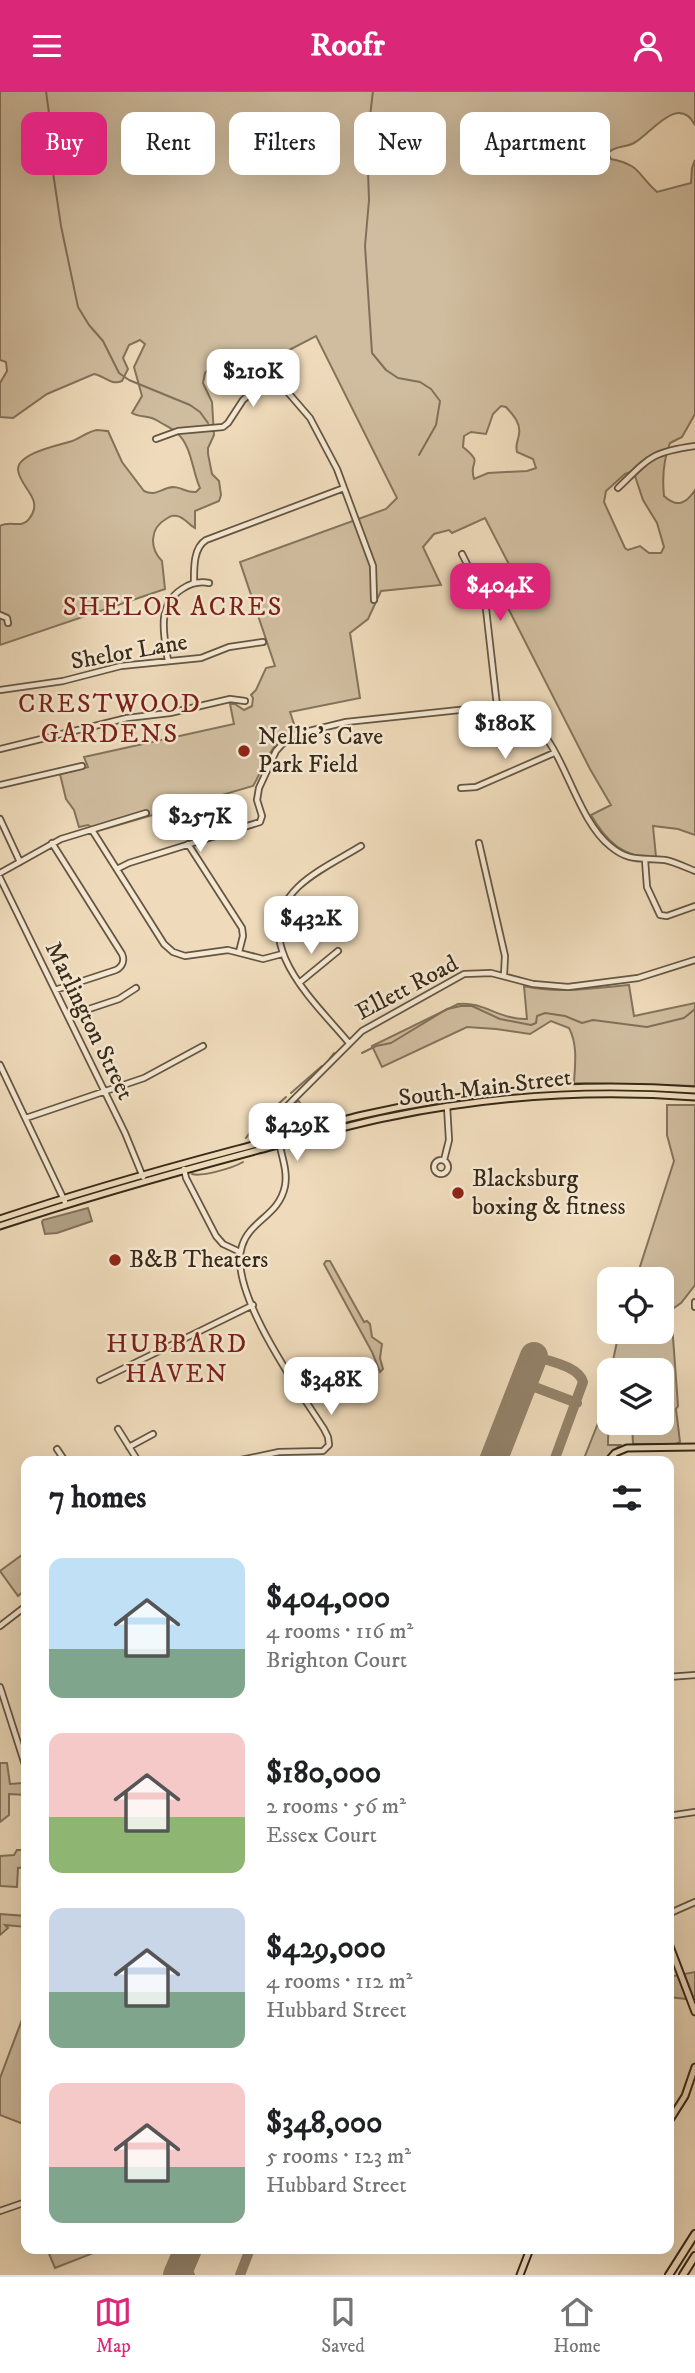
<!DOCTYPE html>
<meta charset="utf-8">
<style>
:root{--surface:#fff;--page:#f6f6f6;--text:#202124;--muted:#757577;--line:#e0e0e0;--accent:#db2777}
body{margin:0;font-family:"IM FELL DW Pica",serif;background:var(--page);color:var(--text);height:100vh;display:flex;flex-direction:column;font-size:26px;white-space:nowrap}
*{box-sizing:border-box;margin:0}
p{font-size:23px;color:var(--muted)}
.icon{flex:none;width:38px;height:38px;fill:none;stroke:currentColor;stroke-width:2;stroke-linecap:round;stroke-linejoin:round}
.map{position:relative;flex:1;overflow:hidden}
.details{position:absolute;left:21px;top:1365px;width:653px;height:798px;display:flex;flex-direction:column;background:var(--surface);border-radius:14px;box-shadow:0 7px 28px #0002}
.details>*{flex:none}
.guide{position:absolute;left:21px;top:21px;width:654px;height:63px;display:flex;gap:14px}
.controls{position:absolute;left:597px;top:1176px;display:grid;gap:14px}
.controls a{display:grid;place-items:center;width:77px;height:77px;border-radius:14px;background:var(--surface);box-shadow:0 7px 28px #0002;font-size:35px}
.price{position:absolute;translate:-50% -60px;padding:0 16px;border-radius:14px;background:#fff;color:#222;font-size:23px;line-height:46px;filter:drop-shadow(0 2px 4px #0008)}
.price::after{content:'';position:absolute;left:50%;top:42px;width:21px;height:16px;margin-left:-10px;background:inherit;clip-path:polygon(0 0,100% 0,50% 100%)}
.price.active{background:var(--accent);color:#fff}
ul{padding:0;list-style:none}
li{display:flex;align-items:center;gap:21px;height:175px;padding:0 28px}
li span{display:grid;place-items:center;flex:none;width:196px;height:140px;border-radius:14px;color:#555}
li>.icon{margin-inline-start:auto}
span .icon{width:84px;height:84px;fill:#fffc;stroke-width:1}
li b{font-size:30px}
h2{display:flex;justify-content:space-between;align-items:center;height:84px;padding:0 28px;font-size:30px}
.chip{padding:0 24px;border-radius:14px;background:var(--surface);box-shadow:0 7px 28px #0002;font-size:24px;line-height:63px}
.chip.active{background:var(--accent);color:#fff}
header{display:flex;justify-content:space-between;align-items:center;height:91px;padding:0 28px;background:var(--accent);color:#fff;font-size:32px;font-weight:700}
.dock{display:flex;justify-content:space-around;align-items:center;height:98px;border-top:2px solid var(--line);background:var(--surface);font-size:19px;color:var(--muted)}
.dock a{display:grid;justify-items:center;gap:4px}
.dock .active{color:var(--accent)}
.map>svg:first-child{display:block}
.green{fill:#d0bd9f;stroke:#84745c;stroke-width:2;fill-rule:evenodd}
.water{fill:#b09f84;stroke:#807059;stroke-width:2}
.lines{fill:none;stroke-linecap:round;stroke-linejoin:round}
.stream{stroke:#807059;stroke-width:2}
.taxiway{stroke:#93826a;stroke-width:10}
.runway{stroke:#93826a;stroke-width:28}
.minor-casing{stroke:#655642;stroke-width:8}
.major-casing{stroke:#372a19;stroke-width:9}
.highway-casing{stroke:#372a19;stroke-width:10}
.minor{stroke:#f5e8d3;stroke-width:4.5}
.major{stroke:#efdbbb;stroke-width:5}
.highway{stroke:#efdbbb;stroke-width:6}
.poi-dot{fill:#8f2418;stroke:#f5e8d3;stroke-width:2.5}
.labels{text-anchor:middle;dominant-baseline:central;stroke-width:5;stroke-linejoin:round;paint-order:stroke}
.street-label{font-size:24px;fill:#372a19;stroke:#f5e8d3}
.poi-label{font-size:24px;fill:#372a19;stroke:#f5e8d3;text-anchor:start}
.neighbourhood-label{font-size:26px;letter-spacing:2px;fill:#7a1f14;stroke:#f5e8d3}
</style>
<header><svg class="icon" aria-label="menu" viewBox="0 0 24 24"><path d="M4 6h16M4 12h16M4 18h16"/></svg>Roofr<svg class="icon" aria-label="person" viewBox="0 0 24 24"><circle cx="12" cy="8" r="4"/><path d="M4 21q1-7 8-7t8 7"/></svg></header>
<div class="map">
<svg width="695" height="2184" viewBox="0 0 695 2184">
<rect width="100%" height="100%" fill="#efdbbb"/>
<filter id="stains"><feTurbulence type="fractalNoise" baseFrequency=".00286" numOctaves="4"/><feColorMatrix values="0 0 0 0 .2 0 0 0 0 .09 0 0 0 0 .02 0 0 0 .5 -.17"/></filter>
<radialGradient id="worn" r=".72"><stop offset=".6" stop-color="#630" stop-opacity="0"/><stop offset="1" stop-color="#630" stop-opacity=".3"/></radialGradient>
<path class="green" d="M0,0H695V34C678,2 651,43 634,52C625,57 615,54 608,62L611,68C641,74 637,83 657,101L691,92L692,77L695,69V323L682,346L670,352C663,370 662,386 664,405C677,417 686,413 695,399V744L678,738L653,735L656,766C624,768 606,750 591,724L611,714L590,678L508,517L506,498L516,487L485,427L452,442L449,439L434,443L423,456L441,494L381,500L368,528L350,542L360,607L290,621L296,639C270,650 266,673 253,695L98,740L88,734L79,736L74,719L66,708L60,683L88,676L84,666L234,633L230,613H235L244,619L252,615L253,607L251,604L256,599L266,577L275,575L240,471L386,418L397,407L316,245L289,259L283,270L273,275L260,274L240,285L234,282L238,264L231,260L223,264L205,282L203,292L212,311L214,344L208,357V363L212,383L219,390L221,404L219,410L195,420V437C189,434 184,426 177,425C172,424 171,425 166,428C150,437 149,457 162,470L165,498L0,554V435C10,429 22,438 29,428C45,408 20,397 18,379C17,362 60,354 72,350C80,347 89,340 97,339C101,339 104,340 108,340L122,371L144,400C156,406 161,397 173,396C181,396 187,402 196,401L200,397C192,380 192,355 177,342C172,337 164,334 158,330C150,324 140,327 132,322L142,305L134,276L145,253L140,249L129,254L123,267L128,278L122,290C111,295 105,285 94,283L47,303L13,327L0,326V292L7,280L6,271L0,269ZM501,315L506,316C513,324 521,332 519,343C518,351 515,353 517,361L533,368L536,377L527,380L488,382L474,388C468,368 485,374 463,356L464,345L471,341L486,343L493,323ZM631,381L635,385L643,409L657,432L664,456L661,462H649L640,455L628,459L625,457L604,411L606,400L625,383Z
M629,894L634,925L695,912V995L574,992C575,973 578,954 569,937L551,930L530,943L496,938L467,936L382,976L372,955L458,913C483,910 500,929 527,928L524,895C559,903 594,897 629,894Z
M298,1009L315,1033L287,1040L283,1037L282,1028Z
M667,1014H695V1194L681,1212L671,1219L678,1315L676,1318L680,1351L676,1353H633L632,1332H662V1279H611L619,1241H662V1188H636L674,1070L667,1044Z
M326,1170H330L364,1231L367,1230L370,1233L372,1246L382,1253L380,1267L383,1278L380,1281L372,1261L324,1173Z
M609,1292L608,1354H620L604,1370H583L604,1317Z
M26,1461V1498L18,1505L0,1480Z
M0,1672H7L10,1693L23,1692L26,1704L9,1703V1724L0,1731Z
M17,1759H26V1776L18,1777L17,1796L0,1795V1765L14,1764Z
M0,1823L26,1825V1836L5,1834L8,1837L0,1844Z
M695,1881V1909L669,1906L668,1886Z
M26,1918V2034L0,2024V1987Z
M47,2158H95L96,2161L55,2177Z"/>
<path class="water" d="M88,1117L92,1130L57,1142L45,1143L42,1131L43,1129Z"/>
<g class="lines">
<path class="stream" d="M46,0L51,37V68L61,135L78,216L89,234L103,250L119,282L129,289L190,314L200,321L208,332
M373,0L367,51L369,109L365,155L372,262L386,279L398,287L420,291L431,298L440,310L436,334L419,364
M362,962L376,955L391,952L447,918L461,915H472L500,928L531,934L536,932L537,925L545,922L565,925L582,932L593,929L647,936L684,927L695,918
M328,970L334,962
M291,1002L322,975
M246,1047L256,1033L286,1006
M192,1083C202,1086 233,1077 243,1071"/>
<path class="taxiway" d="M534,1265C548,1270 579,1275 583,1291L554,1370
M524,1292L577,1312
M179,2180L190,2184
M240,2184L250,2158"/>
<path class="runway" d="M493,1370L534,1265
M177,2184L188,2158"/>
<g class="minor-casing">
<path id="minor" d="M266,276L310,327L337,378L373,475L374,509
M156,348L178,340L223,336L228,332L243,309L272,284
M618,397C649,367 651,361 695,355
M462,463L485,509L497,615
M194,492C194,478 193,457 206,449L344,397
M0,524L7,527L8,532
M168,570C164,544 156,515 182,498C191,492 199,490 209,492
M0,599L63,590L121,575L201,567L229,556L263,551
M0,658L127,627L170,622L230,608L245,610
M0,694L82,675
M461,697L476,696L554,662
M0,728L20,771
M92,739L164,853L173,861L185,865L228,859L263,868L282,863
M52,752L122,863C125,870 122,876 116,879L55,899
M479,752L505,865L504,884
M188,753L242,837L243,845L239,861
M645,769L647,796L660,824L667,825L695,815
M117,778L129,772L260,731L262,725L257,709L259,697L276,660L285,650L297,643L346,631L497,615C562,620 566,719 610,755C630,772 642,766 665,769C675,771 685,776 695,780
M0,782L61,748L146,722
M0,787L125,1042L143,1086
M299,892L338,860
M68,925L119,908L136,897
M349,952C316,912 244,849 298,796C316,779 340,768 361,755
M0,974L66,1113
M26,1027L144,987L203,955
M434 1076a7 7 0 1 1 14 0a7 7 0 1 1-14 0Z
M444,1069L449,1049L447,1015
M184,1078L186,1087L216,1145L223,1153L240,1161
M695,1211V1216
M100,1289L253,1214
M118,1338L138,1370
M129,1356L153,1343
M57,1358L65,1370
M236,1370L279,1361L323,1360L329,1354L328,1346L324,1338C299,1299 227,1199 242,1155C250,1129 279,1125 285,1095C290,1068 266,1041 285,1017L362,940L464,883L491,882L533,893L568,896L638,887L695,869
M0,1535L26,1515
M668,1586L695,1584
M0,1596L26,1677
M668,1725L695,1721
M668,1823L695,1811
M0,2120L26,2111"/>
</g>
<g class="major-casing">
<path id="major" d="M0,1128C77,1102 155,1080 234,1059C277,1048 320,1034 363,1024C471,999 584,991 695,999
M0,1135C84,1107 169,1083 255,1060C299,1049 343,1035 389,1026C489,1005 593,998 695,1006
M608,1370L615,1362L627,1357L695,1356
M668,1850L695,1921
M668,2032L685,2005L695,1976
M520,2184L530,2158"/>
</g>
<g class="highway-casing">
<path id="highway" d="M669,2184L695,2143
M683,2184L695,2165"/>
</g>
<use href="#minor" class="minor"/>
<use href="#major" class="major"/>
<use href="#highway" class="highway"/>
</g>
<g class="poi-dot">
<circle cx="244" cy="660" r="7"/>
<circle cx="458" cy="1102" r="7"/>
<circle cx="115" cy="1169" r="7"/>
</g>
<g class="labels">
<g class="street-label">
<text transform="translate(129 561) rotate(-10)">Shelor Lane</text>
<text transform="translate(407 897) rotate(-28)">Ellett Road</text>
<text transform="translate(89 930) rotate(64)">Marlington Street</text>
<text transform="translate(485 997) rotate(-7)">South Main Street</text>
</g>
<g class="poi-label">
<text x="258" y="646">Nellie's Cave<tspan x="258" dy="28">Park Field</tspan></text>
<text x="472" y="1088">Blacksburg<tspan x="472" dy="28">boxing &amp; fitness</tspan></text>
<text x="129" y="1169">B&amp;B Theaters</text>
</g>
<g class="neighbourhood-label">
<text x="173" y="516">SHELOR ACRES</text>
<text x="110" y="613">CRESTWOOD<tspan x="110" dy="30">GARDENS</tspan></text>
<text x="177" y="1253">HUBBARD<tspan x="177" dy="30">HAVEN</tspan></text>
</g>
</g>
<rect width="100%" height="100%" filter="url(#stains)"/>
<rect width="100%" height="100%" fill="url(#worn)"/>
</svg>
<div class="controls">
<a><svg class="icon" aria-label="locate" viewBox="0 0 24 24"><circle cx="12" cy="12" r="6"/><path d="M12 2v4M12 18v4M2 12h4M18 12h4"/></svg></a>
<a><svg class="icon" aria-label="layers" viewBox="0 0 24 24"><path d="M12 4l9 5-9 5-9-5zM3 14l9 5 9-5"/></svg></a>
</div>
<b class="price" style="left:253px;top:318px">$210K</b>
<b class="price active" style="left:500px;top:532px">$404K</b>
<b class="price" style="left:505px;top:670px">$180K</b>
<b class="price" style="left:200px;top:763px">$257K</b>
<b class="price" style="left:311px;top:865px">$432K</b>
<b class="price" style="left:297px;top:1072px">$429K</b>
<b class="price" style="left:331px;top:1326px">$348K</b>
<div class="guide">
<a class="chip active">Buy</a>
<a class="chip">Rent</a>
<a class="chip">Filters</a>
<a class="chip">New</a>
<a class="chip">Apartment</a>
</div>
<section class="details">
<h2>7 homes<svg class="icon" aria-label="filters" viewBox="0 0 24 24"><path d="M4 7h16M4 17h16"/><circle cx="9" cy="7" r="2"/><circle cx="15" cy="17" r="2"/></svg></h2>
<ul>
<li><span style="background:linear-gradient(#bfe0f5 65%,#7fa58c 0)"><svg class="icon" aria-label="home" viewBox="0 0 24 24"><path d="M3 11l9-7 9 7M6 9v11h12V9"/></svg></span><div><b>$404,000</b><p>4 rooms · 116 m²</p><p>Brighton Court</p></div></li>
<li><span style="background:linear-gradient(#f6c9c9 60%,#8fb573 0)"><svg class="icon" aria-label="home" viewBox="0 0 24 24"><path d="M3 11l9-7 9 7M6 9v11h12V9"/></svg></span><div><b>$180,000</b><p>2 rooms · 56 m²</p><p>Essex Court</p></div></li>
<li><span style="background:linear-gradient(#c9d6e8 60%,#7fa58c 0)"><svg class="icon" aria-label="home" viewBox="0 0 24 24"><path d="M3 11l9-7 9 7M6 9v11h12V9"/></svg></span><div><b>$429,000</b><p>4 rooms · 112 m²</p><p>Hubbard Street</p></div></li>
<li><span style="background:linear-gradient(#f6c9c9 60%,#7fa58c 0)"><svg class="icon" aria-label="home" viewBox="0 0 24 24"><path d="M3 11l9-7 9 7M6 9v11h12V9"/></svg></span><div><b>$348,000</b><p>5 rooms · 123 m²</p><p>Hubbard Street</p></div></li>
</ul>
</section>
</div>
<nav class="dock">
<a class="active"><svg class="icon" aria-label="map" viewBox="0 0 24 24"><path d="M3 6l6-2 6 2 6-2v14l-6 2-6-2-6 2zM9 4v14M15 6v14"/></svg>Map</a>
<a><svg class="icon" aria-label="saved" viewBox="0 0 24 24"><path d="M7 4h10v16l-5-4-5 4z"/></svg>Saved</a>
<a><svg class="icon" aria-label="home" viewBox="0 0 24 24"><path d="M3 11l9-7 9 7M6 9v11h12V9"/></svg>Home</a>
</nav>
